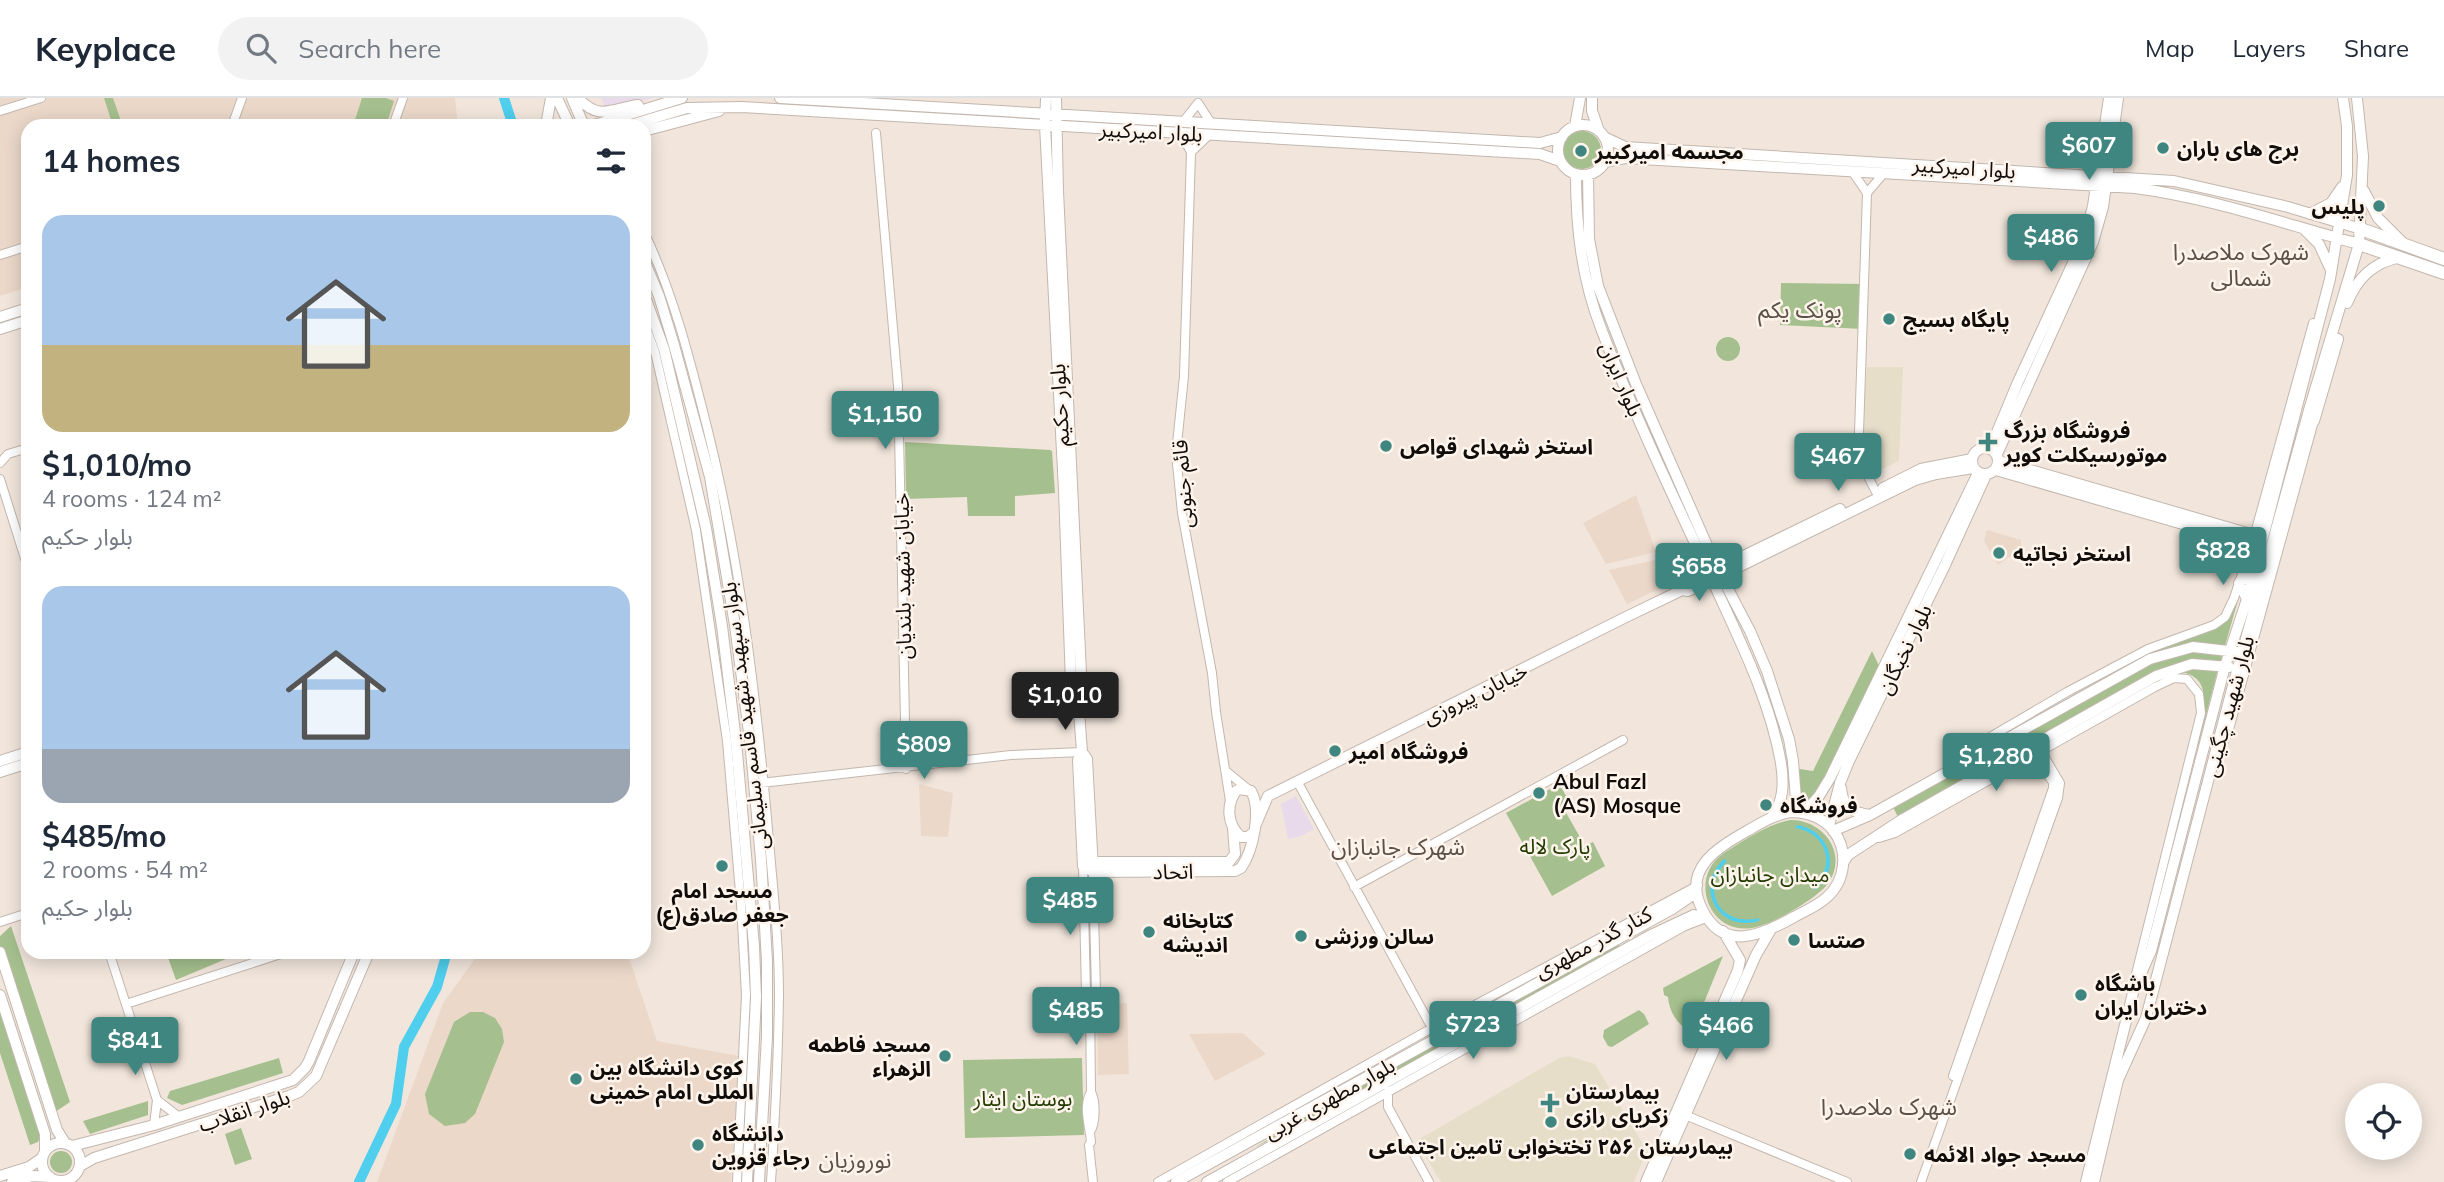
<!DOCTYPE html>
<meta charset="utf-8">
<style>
:root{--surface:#fff;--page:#f2f2f3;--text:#1f2937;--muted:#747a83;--line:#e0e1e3;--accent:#3f8680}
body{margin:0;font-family:Mulish,"Noto Sans Arabic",sans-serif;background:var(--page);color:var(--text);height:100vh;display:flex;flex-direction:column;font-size:26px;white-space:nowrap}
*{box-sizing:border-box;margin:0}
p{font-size:23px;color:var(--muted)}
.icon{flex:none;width:38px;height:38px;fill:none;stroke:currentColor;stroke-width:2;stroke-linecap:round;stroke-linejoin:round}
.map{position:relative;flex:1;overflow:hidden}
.drawer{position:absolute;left:21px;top:21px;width:630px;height:840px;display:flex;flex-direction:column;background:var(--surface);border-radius:21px;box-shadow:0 4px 18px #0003}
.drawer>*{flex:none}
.buttons{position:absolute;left:2345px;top:985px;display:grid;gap:14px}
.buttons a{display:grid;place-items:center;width:77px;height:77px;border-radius:50%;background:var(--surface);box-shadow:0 4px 18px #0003;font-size:35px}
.price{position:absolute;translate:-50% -60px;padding:0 16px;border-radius:7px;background:var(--accent);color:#fff;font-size:23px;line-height:46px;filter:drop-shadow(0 2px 4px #0008)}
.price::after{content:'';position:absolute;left:50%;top:42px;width:21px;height:16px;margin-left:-10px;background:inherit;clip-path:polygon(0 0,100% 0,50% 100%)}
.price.selected{background:#222;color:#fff}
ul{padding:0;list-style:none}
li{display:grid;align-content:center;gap:14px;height:371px;padding:0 21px}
li span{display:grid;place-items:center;height:217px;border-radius:21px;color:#555}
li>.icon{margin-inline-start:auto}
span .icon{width:126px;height:126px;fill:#fffc;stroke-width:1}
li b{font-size:30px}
h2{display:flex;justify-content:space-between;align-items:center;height:84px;padding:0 21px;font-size:30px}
header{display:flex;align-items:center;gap:42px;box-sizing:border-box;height:98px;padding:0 35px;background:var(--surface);border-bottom:2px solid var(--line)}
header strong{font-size:33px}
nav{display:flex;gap:38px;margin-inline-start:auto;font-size:24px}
.search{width:490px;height:63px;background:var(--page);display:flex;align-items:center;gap:18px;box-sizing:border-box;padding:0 24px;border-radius:38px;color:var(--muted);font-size:26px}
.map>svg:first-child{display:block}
.commercial{fill:#e8d9eb}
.built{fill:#ebd8c9}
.medical{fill:#e7dec9}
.green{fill:#a5c08e}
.water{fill:#4fceed}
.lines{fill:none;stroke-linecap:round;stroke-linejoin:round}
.river{stroke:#4fceed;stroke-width:10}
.minor-casing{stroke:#c3b7ae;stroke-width:10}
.major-casing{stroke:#c3b7ae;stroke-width:12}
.highway-casing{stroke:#c3b7ae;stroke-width:14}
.minor{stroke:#fff;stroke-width:8}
.major{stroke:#fff;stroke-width:10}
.highway{stroke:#fff;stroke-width:12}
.poi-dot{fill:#3f8680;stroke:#fef4ec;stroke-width:2.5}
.labels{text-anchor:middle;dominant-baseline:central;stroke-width:5;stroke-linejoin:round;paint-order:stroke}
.street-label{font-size:21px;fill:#110d0a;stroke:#fef4ec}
.poi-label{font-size:21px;font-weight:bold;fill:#110d0a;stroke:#fef4ec;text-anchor:start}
.park-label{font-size:21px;fill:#213b00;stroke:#fef4ec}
.neighbourhood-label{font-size:23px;fill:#5b5149;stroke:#fef4ec}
</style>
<header>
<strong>Keyplace</strong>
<div class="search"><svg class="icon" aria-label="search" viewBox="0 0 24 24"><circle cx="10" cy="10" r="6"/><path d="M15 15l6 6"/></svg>Search here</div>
<nav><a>Map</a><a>Layers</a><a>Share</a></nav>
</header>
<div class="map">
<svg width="2444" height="1084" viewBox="0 0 2444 1084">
<rect width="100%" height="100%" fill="#f2e6dc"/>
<path class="commercial" d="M601,0H652L609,11L606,10Z
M1296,698L1314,731L1301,738L1288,741L1281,706Z"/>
<path class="built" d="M0,0H455L458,28H28V189L0,198Z
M1636,397L1656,454L1606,466L1583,425Z
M1987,432L2021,442V451L1998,467L1984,443Z
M1679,457L1690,476L1627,506L1609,472Z
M919,686L953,695L948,739L921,738Z
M480,854H627L657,943L739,958L731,1084H377L443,905Z
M1127,905L1129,976L1098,977L1097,906Z
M1243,935L1266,956L1215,983L1189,936Z"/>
<path class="medical" d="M1867,269H1903L1899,363L1871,376L1862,351V320Z
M1569,958L1595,966L1647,1053L1634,1084H1441L1416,1043L1559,960Z"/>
<path class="green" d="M104,0H113L122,26L141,21L142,25L140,28H113Z
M362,0H386L394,3L386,28H353Z
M1563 52a19 19 0 1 1 38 0a19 19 0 1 1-38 0Z
M1781,185L1864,186L1863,231L1780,227Z
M1716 251a12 12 0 1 1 24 0a12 12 0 1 1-24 0Z
M905,344L1050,352L1052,353L1055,395L1015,398V418H968L967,399L906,401Z
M2238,495H2240L2225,548L2154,555L2136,561L2139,558L2225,524L2231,516Z
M2181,551L2223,558L2221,563L2186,567L1898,719L1893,709L2138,566Z
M1872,553L1880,570C1866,598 1828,690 1806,704L1801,697L1798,672L1800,671L1813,673Z
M2195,569L2218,571L2198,648C2195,624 2221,583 2182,574Z
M1559,686L1571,706L1564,711L1585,748L1593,744L1605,768L1552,798L1506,715Z
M1791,722C1823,722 1848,755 1829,784C1820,799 1770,828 1752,830C1708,837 1688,779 1724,755C1743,743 1769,725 1791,722Z
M11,828L70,1004L52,1016L0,854V838Z
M1620,847L1614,853L1304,1026L1295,1029L1254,1050L1293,1026L1300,1019L1613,848Z
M166,854H232L233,858L176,882Z
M1723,858L1692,934C1678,928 1669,914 1668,899L1664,897L1663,890Z
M0,897L43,1031L38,1044L30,1047L0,955Z
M1639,912L1644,916L1649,926L1612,949L1608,948L1603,939L1604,932Z
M470,914H483L495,920L502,931L504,944L475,1016L465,1025L445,1028L429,1016L425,996L454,924Z
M279,960L283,975L182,1007L167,1000L170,993Z
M1082,960L1084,1037L965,1040L963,962Z
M148,1003V1017L90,1036L83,1023Z
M241,1030L252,1061L235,1067L225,1036Z
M50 1064a11 11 0 1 1 22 0a11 11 0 1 1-22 0Z"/>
<path class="water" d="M1797,727C1829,732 1843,770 1815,792L1814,789C1836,767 1827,735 1795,730Z
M1724,761L1727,763C1699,791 1720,830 1759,820V823C1719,835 1693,790 1724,761Z"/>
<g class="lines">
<path class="river" d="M504,0L513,28
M359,1084L396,1006L404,949L437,889L447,854"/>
<g class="minor-casing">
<path id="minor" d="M1198,5L1211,25
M0,13L41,0
M1183,24L1198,5
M232,28L242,0
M393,28L403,0
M1180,34L1191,54
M876,35L898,288L906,671
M1191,54L1184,278L1176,356L1182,415L1212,575L1216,614L1230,703
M1191,54L1210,36
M1852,73L1867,95
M1867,95L1859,335L1863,369L1876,394
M1867,95L1884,75
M644,134C674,197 690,262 707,329C739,457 755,589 767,720C772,780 779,840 779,899C778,961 775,1023 771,1084
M0,157L28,148
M644,224L655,254L696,432L727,643L741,806L746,897L737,1084
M0,365L8,356L28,350
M0,381L28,470
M2219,653L2228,635L2314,323
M1959,666L1973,649L2067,594L2148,551L2214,527L2225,519L2234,500L2252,446L2313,225
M1226,673L1248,691
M1297,683L1432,930
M761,685L1011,657L1082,654
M1879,740L1895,735L2155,589L2174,580L2187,581L2199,596L2201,615L2134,884
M1083,768L1086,895L1090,903L1091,994C1096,1003 1096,1025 1090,1034
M1354,789L1623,642
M0,824L28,815
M109,854L157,1002L154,1027
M1090,903L1096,893L1093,774
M126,906L287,854
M1953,978L2053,690V684L2033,657
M1388,993V1009L1429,1084
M1091,994C1082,1008 1090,1029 1091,1044L1089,1047L1093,1084
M157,1002L179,1019
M1685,1017L1847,1084
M1158,1084L1432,930L1695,789
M1227,1084L1685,828L1706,820
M1921,1084L2058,700L2060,685L2041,653"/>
</g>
<g class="major-casing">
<path id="major" d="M557,0L570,28
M572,0L584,28
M578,0C599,23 611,11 638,7
M780,0L1540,45L1562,39
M1046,0L1045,27L1064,392L1071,585L1076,603
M1056,0L1058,93L1081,575L1079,613L1082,654L1078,662L1083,768
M1592,0V13L1599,33
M1558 52a25 25 0 1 1 50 0a25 25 0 1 1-50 0Z
M546,28L551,0
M591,28L682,0
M627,28L687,10L741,9L1540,56L1560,63
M1575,28L1580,0
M644,33L719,13
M1604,39L1625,49L2174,83L2288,109L2361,131
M1605,64L1625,60L2135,90C2212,100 2284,126 2359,146
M1576,77C1576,131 1582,182 1602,233C1635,319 1675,402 1714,486C1740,543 1770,602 1781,665C1784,685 1784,704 1771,720
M1588,77L1589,141L1598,188L1636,286L1717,470L1750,533L1767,573L1789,641L1793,663L1797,714
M2364,93L2378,120L2402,144
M2310,116L2331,105L2342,89
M2305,132L2319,146L2330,170
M644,162L659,198L674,247L710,379L735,527L750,642L761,761L767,863V938L759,1084
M644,196L664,251L706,430L722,528L736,643L754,848L756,899L747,1084
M2347,205C2358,179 2373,165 2400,159
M0,219L28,210
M0,231L28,222
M2305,329L2314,323L2338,241
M1972 363a13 13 0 1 1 26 0a13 13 0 1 1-26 0Z
M1990,351L2018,284L2084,141L2093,108L2109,0
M1997,356L2093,144L2103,109L2118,0
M1999,363L2254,437
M1996,372L2252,446
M1883,390L1921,371L1972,361
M1682,492L1684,487L1840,411
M2247,501L2239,485L2255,470
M1082,654L1087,661L1093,771
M0,663L28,654
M0,674L28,665
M1841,690C1843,710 1851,714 1870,717
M1790,714C1807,714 1822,719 1833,732C1849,753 1846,783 1826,800C1817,808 1805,813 1794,819C1762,837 1723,855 1702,811C1682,771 1717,750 1747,733C1761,725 1774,717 1790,714Z
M1804,715L1819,698L1830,680L1978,375
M1256,726L1268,698L1626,519L1682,492L1688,493L1712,482L1915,382L1936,376L1973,370
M1829,728L1840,685L1849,663L1945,467L1986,377
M1833,733L1870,717L2150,561L2193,549L2237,554
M1843,765L1848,757L1903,721L2156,578L2192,566L2229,569
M1083,768L1093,774L1235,773L1241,770C1253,753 1262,712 1251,693L1240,691L1236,693C1226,707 1227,727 1241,739H1248L1253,735
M1083,768L1093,764H1229L1235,756L1233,730
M0,854L57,1032L65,1045
M0,897L45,1036V1053
M42 1064a19 19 0 1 1 38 0a19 19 0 1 1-38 0Z
M72,1048L154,1027L293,982L305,970L309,963L354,854
M80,1068L94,1060L289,998L299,994L316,978L369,854
M0,1078L29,1069L42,1060
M12,1084L32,1078L50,1079
M1176,1084L1672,811L1691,798L1697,787
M1207,1084L1649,838L1694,817L1707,820
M1646,1084L1738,872L1740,862L1723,833
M1656,1084L1756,857L1770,833
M2086,1084L2134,891L2151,853L2225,568L2247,501L2330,181L2347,77V28L2343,0
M2094,1084L2118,982L2146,920L2231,595L2309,312L2359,146L2363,58L2357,0"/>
</g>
<g class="highway-casing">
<path id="highway" d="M2361,131L2444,161
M2359,146L2444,175"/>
</g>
<use href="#minor" class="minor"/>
<use href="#major" class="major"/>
<use href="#highway" class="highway"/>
</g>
<g class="poi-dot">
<circle cx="2163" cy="50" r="7"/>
<circle cx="1581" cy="53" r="7"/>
<circle cx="2379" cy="108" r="7"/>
<circle cx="1889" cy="221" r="7"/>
<path d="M1984.5 333.5h7v7h7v7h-7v7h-7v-7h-7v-7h7z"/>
<circle cx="1386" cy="348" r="7"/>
<circle cx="1999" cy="455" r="7"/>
<circle cx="1335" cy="653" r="7"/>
<circle cx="1539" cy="695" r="7"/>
<circle cx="1766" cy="707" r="7"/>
<circle cx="722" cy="768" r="7"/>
<circle cx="1149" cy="834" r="7"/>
<circle cx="1301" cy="838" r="7"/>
<circle cx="1794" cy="842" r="7"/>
<circle cx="2081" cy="897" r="7"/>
<circle cx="945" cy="958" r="7"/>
<circle cx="576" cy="981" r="7"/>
<path d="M1546.5 994.5h7v7h7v7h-7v7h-7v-7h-7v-7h7z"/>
<circle cx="1551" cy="1024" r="7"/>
<circle cx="698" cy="1047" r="7"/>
<circle cx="1910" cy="1056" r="7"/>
</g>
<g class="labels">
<g class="street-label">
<text transform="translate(1151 33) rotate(3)">بلوار امیرکبیر</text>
<text transform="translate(1964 69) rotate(4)">بلوار امیرکبیر</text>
<text transform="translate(1622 281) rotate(67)">بلوار ایران</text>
<text transform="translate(1059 307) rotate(-93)">بلوار حکیم</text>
<text transform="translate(1182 386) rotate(-94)">قائم جنوبی</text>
<text transform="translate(902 478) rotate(-91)">خیابان شهید بلندیان</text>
<text transform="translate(1904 551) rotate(-64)">بلوار نخبگان</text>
<text transform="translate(1475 595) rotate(-26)">خیابان پیروزی</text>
<text transform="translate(2228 608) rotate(-75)">بلوار شهید چگینی</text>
<text transform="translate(744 618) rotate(-97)">بلوار سپهبد شهید قاسم سلیمانی</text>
<text transform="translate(1173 773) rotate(-1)">اتحاد</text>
<text transform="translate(1593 844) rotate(-28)">کنار گذر مطهری</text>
<text transform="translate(1329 1000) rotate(-29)">بلوار مطهری غربی</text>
<text transform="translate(244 1012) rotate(-18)">بلوار انقلاب</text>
</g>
<g class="poi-label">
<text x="2177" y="50">برج های باران</text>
<text x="1595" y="53">مجسمه امیرکبیر</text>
<text x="2365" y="108" text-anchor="end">پلیس</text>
<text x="1903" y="221">پایگاه بسیج</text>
<text x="2004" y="332">فروشگاه بزرگ<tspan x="2004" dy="24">موتورسیکلت کویر</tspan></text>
<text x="1400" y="348">استخر شهدای قواص</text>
<text x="2013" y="455">استخر نجاتیه</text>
<text x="1349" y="653">فروشگاه امیر</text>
<text x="1553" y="683">Abul Fazl<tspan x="1553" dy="24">(AS) Mosque</tspan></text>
<text x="1780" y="707">فروشگاه</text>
<text x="722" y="792" text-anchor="middle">مسجد امام<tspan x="722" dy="24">جعفر صادق(ع)</tspan></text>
<text x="1163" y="822">کتابخانه<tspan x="1163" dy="24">اندیشه</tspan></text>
<text x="1315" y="838">سالن ورزشی</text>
<text x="1808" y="842">صتسا</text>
<text x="2095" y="885">باشگاه<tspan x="2095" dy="24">دختران ایران</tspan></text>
<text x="931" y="946" text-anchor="end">مسجد فاطمه<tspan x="931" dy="24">الزهراء</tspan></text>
<text x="590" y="969">کوی دانشگاه بین<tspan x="590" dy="24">المللی امام خمینی</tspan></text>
<text x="1566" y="993">بیمارستان<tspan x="1566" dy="24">زکریای رازی</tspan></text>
<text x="712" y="1035">دانشگاه<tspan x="712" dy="24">رجاء قزوین</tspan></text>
<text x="1551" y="1048" text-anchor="middle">بیمارستان ۲۵۶ تختخوابی تامین اجتماعی</text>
<text x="1924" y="1056">مسجد جواد الائمه</text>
</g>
<g class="park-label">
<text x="1555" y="748">پارک لاله</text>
<text x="1770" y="776">میدان جانبازان</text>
<text x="1023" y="1000">بوستان ایثار</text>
</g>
<g class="neighbourhood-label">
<text x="2241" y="153">شهرک ملاصدرا<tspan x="2241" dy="26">شمالی</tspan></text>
<text x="1800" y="211">پونک یکم</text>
<text x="1398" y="748">شهرک جانبازان</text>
<text x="1889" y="1008">شهرک ملاصدرا</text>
<text x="855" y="1061">نوروزیان</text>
</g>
</g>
</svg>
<div class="buttons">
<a><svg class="icon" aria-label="locate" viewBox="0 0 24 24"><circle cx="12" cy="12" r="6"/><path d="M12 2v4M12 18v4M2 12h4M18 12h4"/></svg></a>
</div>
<b class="price" style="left:2089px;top:84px">$607</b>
<b class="price" style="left:2051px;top:176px">$486</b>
<b class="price" style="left:885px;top:353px">$1,150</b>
<b class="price" style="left:1838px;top:395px">$467</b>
<b class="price" style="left:2223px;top:489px">$828</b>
<b class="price" style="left:1699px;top:505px">$658</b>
<b class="price selected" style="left:1065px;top:634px">$1,010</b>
<b class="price" style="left:924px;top:683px">$809</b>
<b class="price" style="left:1996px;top:695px">$1,280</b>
<b class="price" style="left:1070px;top:839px">$485</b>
<b class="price" style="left:1076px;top:949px">$485</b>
<b class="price" style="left:1473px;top:963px">$723</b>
<b class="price" style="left:1726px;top:964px">$466</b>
<b class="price" style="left:135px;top:979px">$841</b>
<section class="drawer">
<h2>14 homes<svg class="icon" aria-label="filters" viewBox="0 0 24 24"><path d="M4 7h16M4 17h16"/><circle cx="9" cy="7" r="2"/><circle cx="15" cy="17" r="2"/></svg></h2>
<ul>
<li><span style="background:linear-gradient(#a9c7e8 60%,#c2b280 0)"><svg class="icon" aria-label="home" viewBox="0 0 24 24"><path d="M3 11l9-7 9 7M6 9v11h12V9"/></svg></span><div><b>$1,010/mo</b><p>4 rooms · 124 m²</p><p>بلوار حکیم</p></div></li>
<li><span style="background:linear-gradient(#a9c7e8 75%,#9aa5b1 0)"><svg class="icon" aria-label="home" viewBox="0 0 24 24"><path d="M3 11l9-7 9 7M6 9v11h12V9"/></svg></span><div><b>$485/mo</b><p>2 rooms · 54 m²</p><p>بلوار حکیم</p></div></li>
</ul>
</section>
</div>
